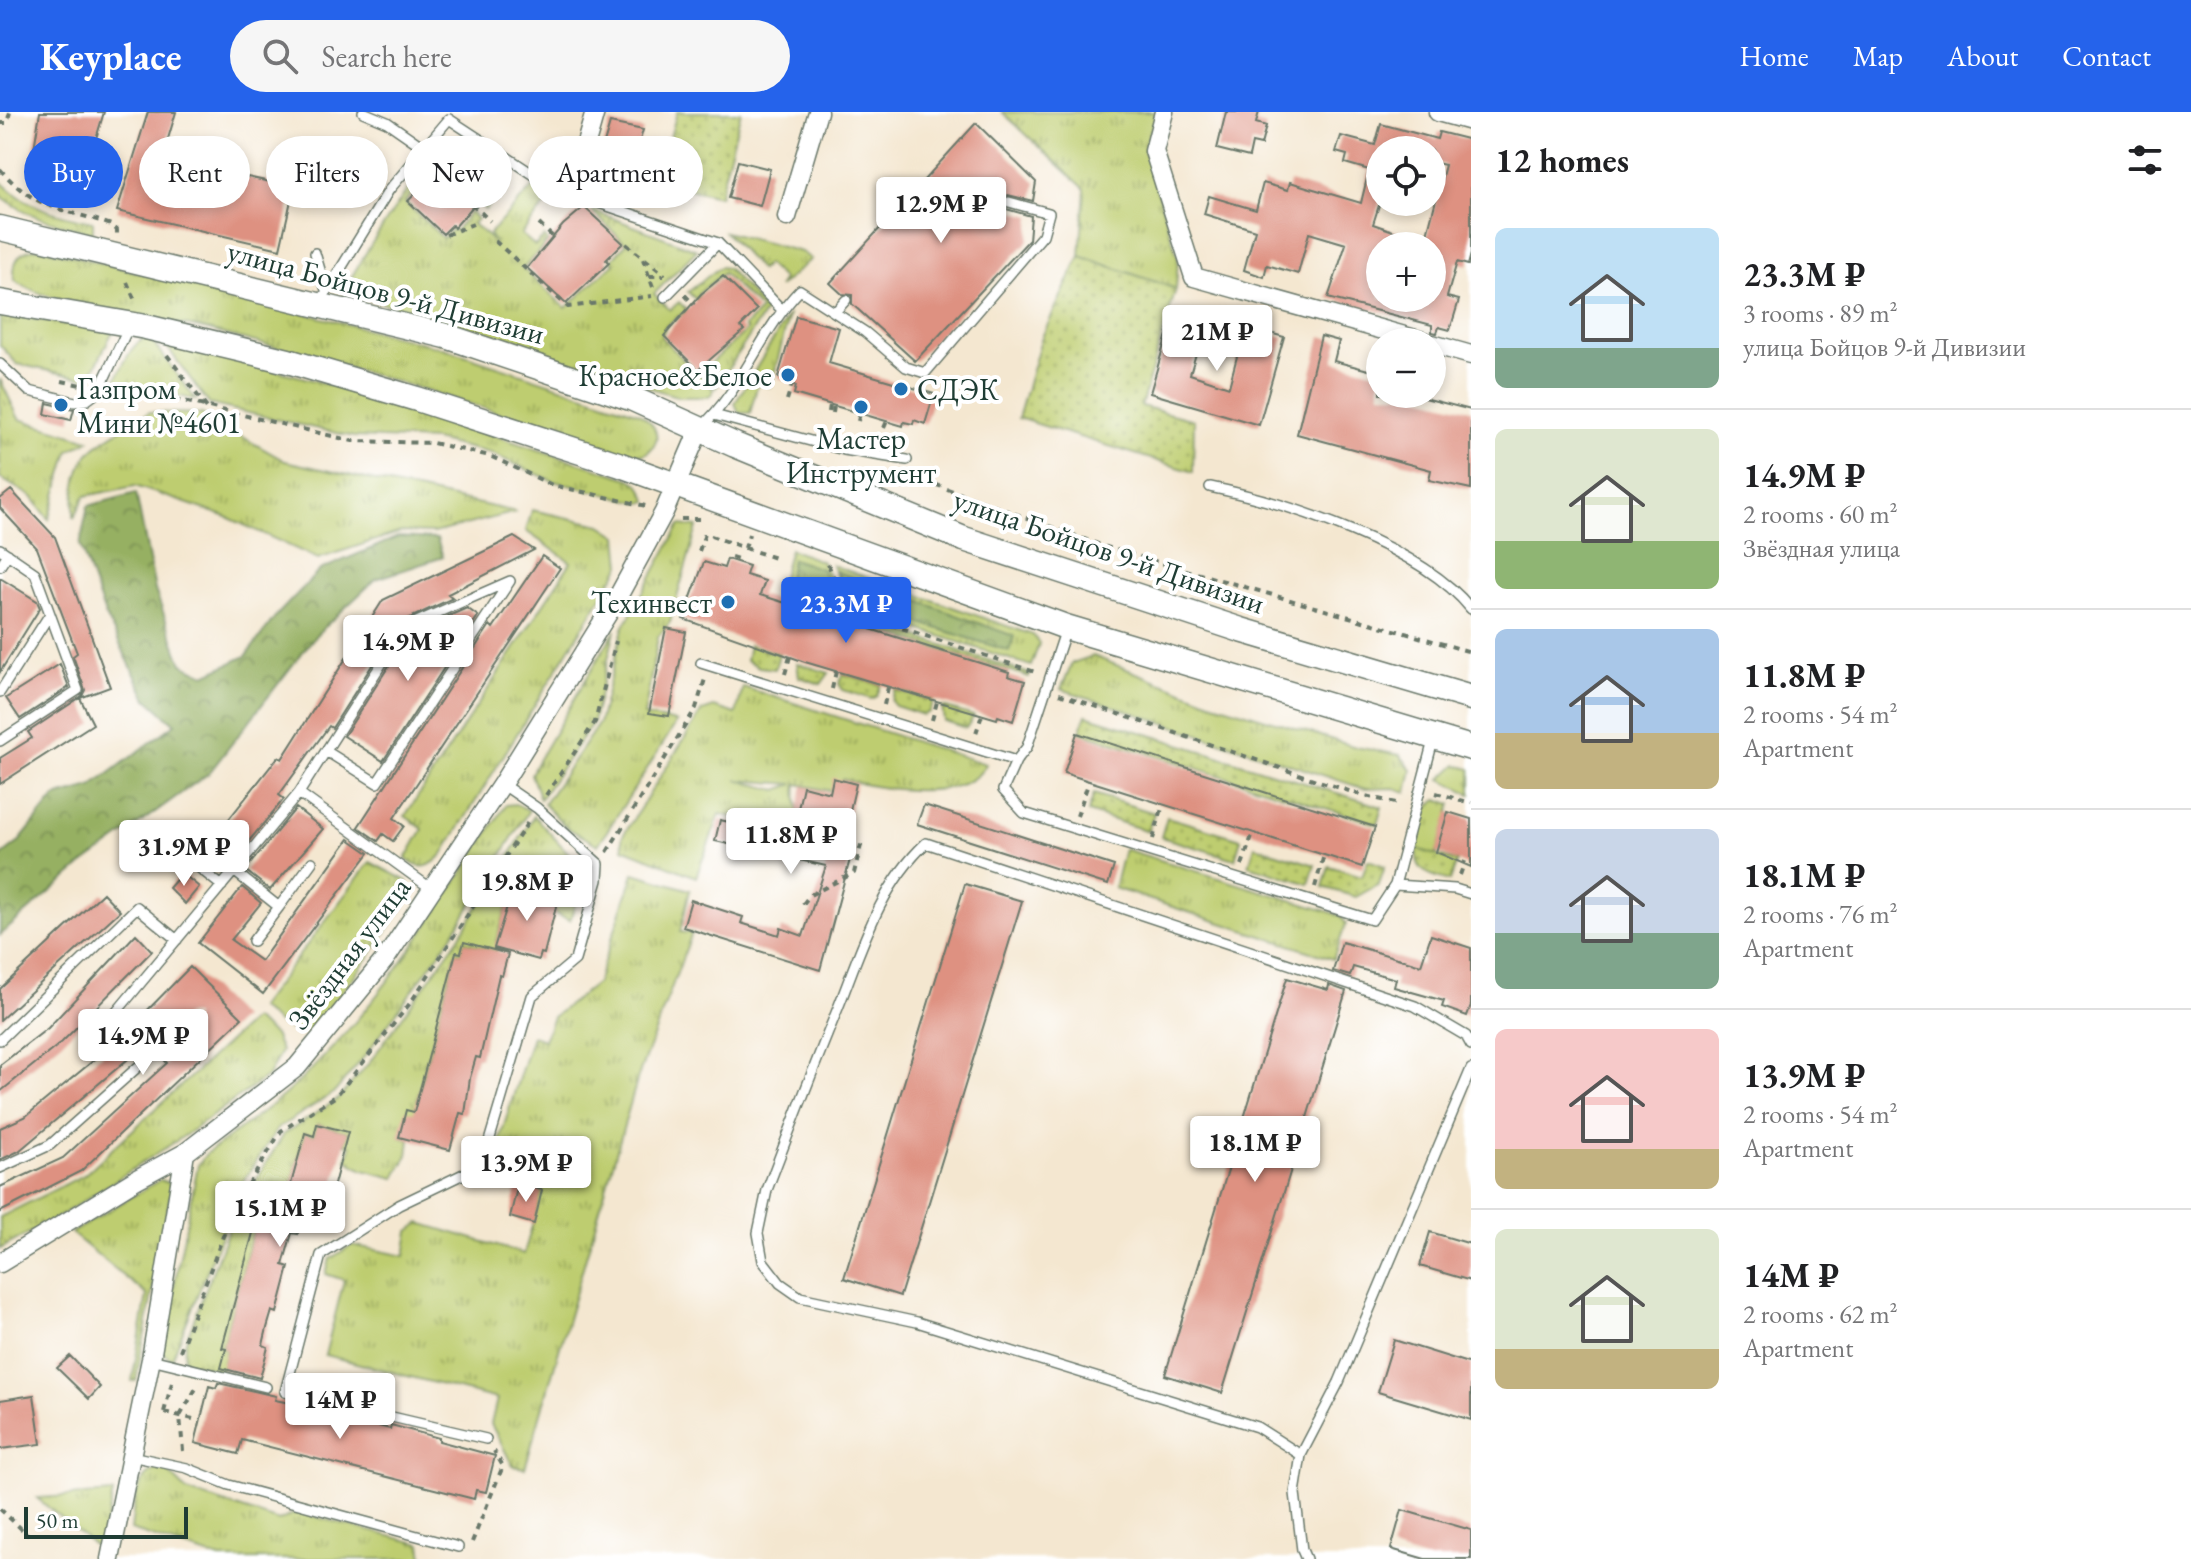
<!DOCTYPE html>
<meta charset="utf-8">
<style>
:root{--surface:#fff;--page:#f6f6f6;--text:#202124;--muted:#757577;--line:#e0e0e0;--accent:#2563eb}
body{margin:0;font-family:"EB Garamond",serif;background:var(--page);color:var(--text);height:100vh;display:flex;flex-direction:column;font-size:30px;white-space:nowrap}
*{box-sizing:border-box;margin:0}
p{font-size:26px;color:var(--muted)}
.icon{flex:none;width:44px;height:44px;fill:none;stroke:currentColor;stroke-width:2;stroke-linecap:round;stroke-linejoin:round}
.map{position:relative;flex:1;overflow:hidden}
.details{display:flex;flex-direction:column;background:var(--surface);width:720px}
.details>*{flex:none}
.banner{position:absolute;left:24px;top:24px;width:760px;height:72px;display:flex;gap:16px}
.fabs{position:absolute;left:1366px;top:24px;display:grid;gap:16px}
.fabs a{display:grid;place-items:center;width:80px;height:80px;border-radius:50%;background:var(--surface);box-shadow:0 4px 12px #0003;font-size:40px}
.scale{position:absolute;left:24px;bottom:20px;width:164px;box-sizing:border-box;padding-left:8px;border:4px solid #1f3d34;border-top:0;font-size:22px;line-height:28px;white-space:nowrap;color:#1f3d34;-webkit-text-stroke:6px #fff;paint-order:stroke}
.price{position:absolute;translate:-50% -68px;padding:0 18px;border-radius:8px;background:#fff;color:#222;font-size:26px;line-height:52px;filter:drop-shadow(0 2px 4px #0008)}
.price::after{content:'';position:absolute;left:50%;top:48px;width:24px;height:18px;margin-left:-12px;background:inherit;clip-path:polygon(0 0,100% 0,50% 100%)}
.price.current{background:var(--accent);color:#fff}
ul{padding:0;list-style:none}
li{display:flex;align-items:center;gap:24px;height:200px;padding:0 24px}
li+li{border-top:2px solid var(--line)}
li span{display:grid;place-items:center;flex:none;width:224px;height:160px;border-radius:12px;color:#555}
li>.icon{margin-inline-start:auto}
span .icon{width:96px;height:96px;fill:#fffc;stroke-width:1}
li b{font-size:34px}
h2{display:flex;justify-content:space-between;align-items:center;height:96px;padding:0 24px;font-size:34px}
.tag{padding:0 28px;border-radius:36px;background:var(--surface);box-shadow:0 4px 12px #0003;font-size:28px;line-height:72px}
.tag.current{background:var(--accent);color:#fff}
header{display:flex;align-items:center;gap:48px;box-sizing:border-box;height:112px;padding:0 40px;background:var(--accent);color:#fff}
header strong{font-size:38px}
nav{display:flex;gap:44px;margin-inline-start:auto;font-size:28px}
.search{width:560px;height:72px;background:var(--page);display:flex;align-items:center;gap:20px;box-sizing:border-box;padding:0 28px;border-radius:44px;color:var(--muted);font-size:30px}
main{display:flex;flex:1;min-height:0}
.map>svg:first-child{display:block}
.grass{fill:url(#grass-tufts);stroke:#6e8552;stroke-width:2;fill-rule:evenodd}
.forest{fill:url(#forest-crowns);stroke:#5a764b;stroke-width:2}
.garden{fill:url(#garden-dots);stroke:#6e8552;stroke-width:2}
.building{fill:#de9181;fill-rule:evenodd}
.lines{fill:none;stroke-linecap:round;stroke-linejoin:round}
.lane-casing{stroke:#6a786b;stroke-width:12}
.street-casing{stroke:#6a786b;stroke-width:21}
.secondary-casing{stroke:#6a786b;stroke-width:27}
.path{stroke:#6a786b;stroke-width:4;stroke-dasharray:6 6;stroke-linecap:butt}
.lane{stroke:#fff;stroke-width:9}
.street{stroke:#fff;stroke-width:18}
.secondary{stroke:#fff;stroke-width:24}
.poi-dot{fill:#1f6fb2;stroke:#fff;stroke-width:3}
.labels{text-anchor:middle;dominant-baseline:central;stroke-width:8;stroke-linejoin:round;paint-order:stroke}
.street-label{font-size:30px;fill:#1f3d34;stroke:#fff}
.poi-label{font-size:30px;fill:#1f3d34;stroke:#fff;text-anchor:end}
</style>
<header>
<strong>Keyplace</strong>
<div class="search"><svg class="icon" aria-label="search" viewBox="0 0 24 24"><circle cx="10" cy="10" r="6"/><path d="M15 15l6 6"/></svg>Search here</div>
<nav><a>Home</a><a>Map</a><a>About</a><a>Contact</a></nav>
</header>
<main>
<div class="map">
<svg width="1471" height="1447" viewBox="0 0 1471 1447">
<defs>
<pattern id="grass-tufts" width="24" height="20" patternUnits="userSpaceOnUse" patternTransform="scale(2)"><rect width="24" height="20" fill="#becd6f"/><path d="M3 7l-1-3M5 7V3M7 7l1-3M15 17l-1-3M17 17v-4M19 17l1-3" fill="none" stroke="#9aa85c"/></pattern>
<pattern id="forest-crowns" width="20" height="18" patternUnits="userSpaceOnUse" patternTransform="scale(2)"><rect width="20" height="18" fill="#96b062"/><path d="M2 6a3 3 0 1 1 6 0M12 15a3 3 0 1 1 6 0" fill="none" stroke="#7a9052"/></pattern>
<pattern id="garden-dots" width="8" height="8" patternUnits="userSpaceOnUse" patternTransform="scale(2)"><rect width="8" height="8" fill="#becd6f"/><path d="M2 2h.1M6 6h.1" fill="none" stroke="#9aa85c" stroke-width="1.8" stroke-linecap="round"/></pattern>
</defs>
<rect width="100%" height="100%" fill="#fff"/>
<filter id="ink" filterUnits="userSpaceOnUse"><feTurbulence type="fractalNoise" baseFrequency=".0125" numOctaves="2"/><feDisplacementMap in="SourceGraphic" scale="16" xChannelSelector="R" yChannelSelector="G"/><feConvolveMatrix kernelMatrix="1 2 1 2 8 2 1 2 1" color-interpolation-filters="sRGB"/></filter>
<filter id="wash" filterUnits="userSpaceOnUse"><feTurbulence type="fractalNoise" baseFrequency=".006" numOctaves="4" result="noise"/><feDisplacementMap in="SourceGraphic" scale="32" xChannelSelector="R" yChannelSelector="G"/><feGaussianBlur stdDeviation="1.8" result="paint"/><feColorMatrix in="noise" values="0 0 0 0 0 0 0 0 0 0 0 0 0 0 0 0 0 1.4 0 .05"/><feComposite in="paint" operator="in"/></filter>
<g filter="url(#wash)">
<rect width="100%" height="100%" fill="#f4e7d0"/>
<path class="grass" d="M1002,0H1157L1144,37L1178,146L1176,177L1080,144L1085,77Z
M458,25L463,27L419,68L422,72L405,90L443,126L452,117L455,119L470,100L477,107L473,112L494,130L489,122L533,75L549,89L521,122L535,134L544,125L548,129L523,157L566,196L614,151L611,148L626,132L591,98L697,138L654,182L670,198L679,190L687,198L666,214L661,225L714,278L709,285H679L360,184L349,177L352,164C366,140 435,27 458,25Z
M502,63L510,70L485,98L477,90H482Z
M0,69C26,95 58,103 93,110V121C59,112 28,106 0,83Z
M725,120L801,140L811,147L778,176L783,167L767,152L760,158Z
M41,136L443,236L639,301C656,311 665,329 645,342L632,343C492,298 352,254 208,218C157,205 56,196 15,169C11,148 20,137 41,136Z
M720,155L727,156L766,198L716,276L700,261L747,218L744,215L761,198L723,161L699,181L696,188L688,180Z
M0,202L113,219L89,267L17,252L0,233Z
M789,202L771,275L758,271L750,301H739L735,291Z
M149,225L196,288L115,269C124,253 130,230 149,225Z
M162,228L354,279L630,367L640,373L648,389L642,391L553,369L490,341L434,328L354,325L209,292Z
M0,267L19,307L89,328L69,339L49,407L32,385L0,366Z
M149,300L202,302L285,349L516,400L433,421L401,420L318,447L227,405L135,374L85,384L74,406C73,336 95,334 149,300Z
M532,398L601,413L618,424L621,453L443,742C431,755 421,760 406,747L423,717L405,704L571,450L526,419Z
M680,413L697,415L670,510L658,525L644,604L677,610L598,733L566,715L544,692L599,611L623,516Z
M790,437L823,450L841,492L780,472Z
M832,453L1033,523L1039,532L1031,554L849,494ZM837,460L1008,538L853,490Z
M778,479L1030,562L1029,565L776,486Z
M615,518L593,610L540,687L531,662L536,652Z
M1093,544L1211,590L1356,635L1400,643L1412,658L1407,680L1394,676L1365,677L1061,577L1072,551Z
M743,575L986,652C967,692 877,677 842,667L836,680L797,672C794,690 801,703 802,722L720,702L696,765L623,736L622,725L702,599L714,595L736,602ZM737,668L794,672L777,678Z
M1456,653L1471,657V682L1441,667Z
M1437,687L1452,692L1436,743L1417,737C1421,719 1422,698 1437,687Z
M515,692L529,698L452,824L364,945L335,980L278,1016L242,1071L172,1247L161,1240L198,1053L206,1042C232,1022 259,1004 284,983C376,903 440,794 506,693Z
M534,704L586,760L570,808L555,802V783L514,773L496,829L499,830L497,839L465,830L461,841L456,840L417,988L423,990L400,1025L410,1028L408,1043L395,1066L363,1058L347,1048L351,1034L345,1032L348,1020L317,1012L314,1024L305,1021L290,1077L296,1097L266,1089L264,1096H259L222,1236L226,1237L221,1259L184,1249L185,1231L234,1103L284,1022L338,987L369,951L458,827Z
M1124,737L1340,803L1346,812L1333,847L1114,776Z
M370,750L407,769L413,779L372,841L316,915C293,927 277,911 259,896Z
M634,761L690,778L680,820L692,821L638,965L525,1356L513,1354L491,1312L497,1287L325,1243L344,1168L326,1162L330,1147L352,1133L405,1144L409,1119L420,1111L524,1142L542,1079L518,1072L519,1055L494,1046L532,924L544,928L553,905L597,871Z
M253,907L274,923L281,939L268,964L187,1022L60,1104L0,1137V1105L84,1063Z
M160,1068L169,1071L171,1079L136,1269H132L147,1183L71,1121Z
M157,1357L167,1359L187,1379L279,1409L297,1400L421,1432L423,1445L429,1447H220L131,1418C134,1396 133,1368 157,1357Z
M113,1381L99,1447H92L96,1435L37,1386Z"/>
<path class="forest" d="M136,381L155,478L182,552L205,563L246,544L275,505L320,458L398,425L437,427L443,445L376,467L316,523L209,661L82,753L0,823V745L18,731L55,685L91,675L175,612L147,587L104,500L80,433L88,394Z
M792,447L822,457L833,484L787,470Z
M836,459L1014,524L1009,539L853,490Z"/>
<path class="garden" d="M677,0H741L719,84L658,70Z
M1080,144L1176,177L1141,294L1194,308L1193,360L1018,306L1041,227Z
M749,533L779,542L775,557L759,555L746,548Z
M797,551L829,561L821,572L799,565Z
M843,562L881,573L877,584L871,587L843,578L839,572Z
M895,578L933,589L929,600L923,603L895,594L891,589Z
M942,595L974,604L966,616L944,609Z
M1086,603L1382,695L1377,712L1080,620Z
M1094,682L1154,701L1148,719L1088,700Z
M1167,705L1241,727L1235,747L1161,725Z
M1255,734L1315,753L1309,772L1249,753Z
M1417,737L1457,750L1450,769C1430,763 1414,761 1417,737Z
M1368,748L1385,754L1379,772L1356,785L1323,775L1329,754L1362,764Z"/>
<g id="blocks">
<path class="building" d="M40,0H104L82,73L30,61Z
M148,0H176L162,47L294,75L280,137L117,99Z
M1226,0H1259L1256,11L1266,14L1261,33L1252,31L1249,45L1217,37Z
M610,11L643,18L630,62L597,55Z
M976,11L1036,70L1033,89L1008,83L1002,89L1006,97L1031,104L1029,128L915,249L852,192V183L842,182L830,171Z
M1381,12L1437,27L1439,20L1471,28V142L1468,153L1457,150L1447,185L1459,188L1450,218L1439,215L1437,221L1432,220V213L1328,186L1346,132L1309,121L1298,162L1267,153L1264,165L1244,158L1255,118L1204,102L1209,84L1256,98L1263,71L1288,78L1290,70L1361,91L1369,58L1345,51L1347,43L1336,40L1341,24L1375,33ZM1380,38H1432V50L1445,53L1425,130L1373,112L1380,90ZM1380,134H1432V186H1380V176L1372,174L1380,148Z
M466,28L501,62L454,116L452,113L443,122L408,89L425,72L422,69Z
M738,49L770,57L760,94L728,86Z
M584,95L623,131L606,148L609,151L566,192L527,156L563,113Z
M723,164L757,198L740,215L744,218L698,258L664,224L701,182Z
M1173,202L1205,211L1190,262L1229,275L1240,233L1254,237L1259,218L1284,225L1259,313L1150,281Z
M796,204L839,216L829,251L934,282L925,312L914,308L913,312L904,310L903,314L794,282L796,274L778,265Z
M1321,224L1339,229L1334,249L1380,261V282H1409L1471,298V377L1429,368L1431,358L1297,322Z
M47,291L74,297L71,308L45,302Z
M11,378L55,425L110,575L80,586L93,612L0,672V646L32,626L28,620L82,584L85,578L73,544L77,541L37,436L0,396V387Z
M514,425L534,438L448,482L453,486L399,511L332,616L329,614L279,683L284,687L228,754L206,736L278,645L282,647L383,488Z
M542,444L560,456L394,706L404,714L393,729L383,722L378,729L358,715L490,513L493,516Z
M727,447L749,454L746,463L765,469L760,483L1009,560L1008,564L1025,569L1013,609L998,604L997,607L805,550L683,507L704,450L724,456Z
M0,466L37,489L40,496L0,560Z
M467,496L478,504L383,649L344,624L410,521Z
M666,516L686,520L669,604L649,601Z
M60,552L69,575L20,607L6,586Z
M1077,621L1375,715L1362,755L1064,661Z
M833,666L856,672L841,737L852,740L820,858L683,815L691,788L743,805L741,811L779,823L781,816L803,824L826,754L715,729L720,708L792,724L803,674L830,681Z
M924,693L1114,754L1108,773L917,712Z
M296,696L323,717L270,778L245,758Z
M1448,700L1471,707V755L1436,740Z
M349,727L369,741L263,882L198,831L242,775L261,791L231,828L261,849Z
M182,761L199,775L185,792L169,776Z
M514,772L555,783L553,790L557,791L544,842L541,841L539,848L494,836Z
M965,772L1022,789L900,1184L844,1166Z
M103,781L120,799L0,908V877Z
M136,822L152,839L62,930L0,980V953L48,916Z
M1431,823L1471,836V893L1467,904L1442,895L1444,889L1394,875L1396,867L1353,855L1350,864L1333,859L1342,830L1421,853Z
M464,830L508,842L502,864L499,863L480,946L476,945L470,966L465,1002L460,1001L450,1038L399,1025L406,998L414,1000L456,840L461,841Z
M190,855L242,906L81,1059L0,1100V1075L63,1046L167,951L161,944L195,914L194,903H185L151,933L132,914Z
M1287,866L1328,878L1329,873L1346,879L1222,1281L1165,1263Z
M122,925L135,941L19,1039L0,1048V1016L25,1005Z
M317,1012L348,1020L332,1080L338,1081L331,1107L304,1100L298,1122L292,1121L283,1153L289,1155L277,1201L272,1199L267,1216L263,1233L268,1235L260,1266L221,1256L226,1237L222,1236L260,1095L264,1096L265,1089L285,1094L305,1021L314,1024Z
M518,1072L542,1078L534,1112L510,1105Z
M1430,1120L1471,1132V1169L1420,1154Z
M1394,1228L1471,1252V1308L1378,1280Z
M70,1244L100,1275L89,1287L57,1256Z
M218,1271L276,1284L275,1288L358,1305L357,1308L390,1317L391,1313L439,1326V1329L495,1344L486,1380L476,1378L474,1387L242,1328L238,1342L195,1331L209,1274L216,1276Z
M34,1283L41,1332L0,1337V1288Z
M1402,1398L1471,1418V1447H1425L1391,1437Z"/>
</g>
</g>
<g filter="url(#ink)">
<use href="#blocks" fill-opacity="0" stroke="#6a786b" stroke-width="2"/>
<g class="lines">
<g class="lane-casing">
<path id="lane" d="M363,0L387,10L423,35
M315,141L326,178
M665,185L718,131
M319,192L389,78L449,7L554,76L718,131L781,197
M835,200L846,188
M0,252L29,279L75,290L87,288L98,280L130,212
M714,303L844,338L907,348
M700,316C743,278 760,219 800,178L865,220L906,255L925,261L1043,123L1049,101L1009,90
M1210,375C1288,391 1421,434 1471,497
M0,437L35,461L78,578L0,629
M0,454L8,442
M1066,517L1027,635L1016,649L1003,678L1024,701L1372,808L1395,773L1434,625
M701,551L1016,649
M0,580L50,502
M326,639L377,671L510,469L405,515L299,681L433,778
M187,746L222,774
M234,759L279,795L312,750
M1395,773L1455,777L1471,782
M253,829L279,795
M0,928L137,795L177,828
M148,946L189,909
M0,1056L50,1033L148,946L114,903L299,681
M151,1247L266,1275
M486,1327L285,1280L321,1143L399,1093L482,1053L532,884L575,848L598,768L599,752L537,696L502,672
M1301,1343L1257,1315L917,1210L800,1185L780,1171L763,1149L758,1121L767,1078C790,1017 813,957 838,896C861,838 879,775 926,731L1415,894L1466,924L1471,933
M131,1344L187,1356L229,1373L458,1435
M1306,1447L1302,1438L1295,1381L1301,1343L1339,1270L1471,957"/>
</g>
<g class="street-casing">
<path id="street" d="M1164,0L1154,39L1194,165L1426,230
M1438,0L1471,9
M583,42L595,0
M787,105L818,0
M1432,232L1471,243
M0,1151L135,1068L185,1041L297,955L386,846L502,672L615,490L664,400L700,316
M110,1447L151,1247L185,1041"/>
</g>
<g class="secondary-casing">
<path id="secondary" d="M0,116L446,224L633,287L735,333L964,427L1241,518L1471,586
M0,190L146,215L288,249L417,287L618,352L1066,515L1471,636"/>
</g>
<path class="path" d="M0,11H7L10,0
M0,57C37,100 63,95 111,113L117,118V123
M472,92L490,109
M539,112L554,126
M446,123L473,112
M495,129L568,195L652,184
M626,132L665,163
M643,147L649,164
M127,170L136,191
M653,175L649,164H664
M685,183L694,193
M167,243L207,296
M757,264L772,279
M62,269L81,273
M116,273L353,329L433,331L490,344L552,373L646,394
M787,288L792,272
M829,300L830,293
M833,301L834,294
M858,309L860,301
M884,316L887,309
M902,376L923,368L1106,435L1471,540
M681,407H700
M745,436L775,446
M699,439L705,422L745,436L749,422
M731,445L738,447
M828,452L847,498L1038,561
M785,562L791,541
M832,577L837,555
M1059,582L1361,683L1400,692
M884,593L889,571
M932,608L938,586
M976,621L983,600
M1436,681L1471,691
M546,683L595,610L616,529
M1077,704L1089,669
M1153,727L1163,693
M607,740L696,596L705,567
M1242,753L1253,721
M1460,763L1465,749
M1315,775L1324,743
M803,792L810,783L854,761L862,729
M180,1239L232,1100L281,1019L336,984L366,947L411,890L530,707
M164,1300L173,1267
M164,1300L193,1307
M183,1339L180,1304L198,1273
M0,1397L28,1423
M472,1430L503,1354L494,1339"/>
<use href="#lane" class="lane"/>
<use href="#street" class="street"/>
<use href="#secondary" class="secondary"/>
</g>
</g>
<g class="poi-dot">
<circle cx="788" cy="263" r="8"/>
<circle cx="901" cy="277" r="8"/>
<circle cx="61" cy="293" r="8"/>
<circle cx="861" cy="295" r="8"/>
<circle cx="728" cy="490" r="8"/>
</g>
<g class="labels">
<g class="street-label">
<text transform="translate(386 180) rotate(15)">улица Бойцов 9-й Дивизии</text>
<text transform="translate(1109 439) rotate(19)">улица Бойцов 9-й Дивизии</text>
<text transform="translate(349 841) rotate(-53)">Звёздная улица</text>
</g>
<g class="poi-label">
<text x="772" y="263">Красное&amp;Белое</text>
<text x="77" y="276" text-anchor="start">Газпром<tspan x="77" dy="34">Мини №4601</tspan></text>
<text x="917" y="277" text-anchor="start">СДЭК</text>
<text x="861" y="326" text-anchor="middle">Мастер<tspan x="861" dy="34">Инструмент</tspan></text>
<text x="712" y="490">Техинвест</text>
</g>
</g>
</svg>
<div class="fabs">
<a><svg class="icon" aria-label="locate" viewBox="0 0 24 24"><circle cx="12" cy="12" r="6"/><path d="M12 2v4M12 18v4M2 12h4M18 12h4"/></svg></a>
<a>+</a>
<a>−</a>
</div>
<div class="scale">50 m</div>
<b class="price" style="left:941px;top:133px">12.9M ₽</b>
<b class="price" style="left:1217px;top:261px">21M ₽</b>
<b class="price current" style="left:846px;top:533px">23.3M ₽</b>
<b class="price" style="left:408px;top:571px">14.9M ₽</b>
<b class="price" style="left:791px;top:764px">11.8M ₽</b>
<b class="price" style="left:184px;top:776px">31.9M ₽</b>
<b class="price" style="left:527px;top:811px">19.8M ₽</b>
<b class="price" style="left:143px;top:965px">14.9M ₽</b>
<b class="price" style="left:1255px;top:1072px">18.1M ₽</b>
<b class="price" style="left:526px;top:1092px">13.9M ₽</b>
<b class="price" style="left:280px;top:1137px">15.1M ₽</b>
<b class="price" style="left:340px;top:1329px">14M ₽</b>
<div class="banner">
<a class="tag current">Buy</a>
<a class="tag">Rent</a>
<a class="tag">Filters</a>
<a class="tag">New</a>
<a class="tag">Apartment</a>
</div>
</div>
<section class="details">
<h2>12 homes<svg class="icon" aria-label="filters" viewBox="0 0 24 24"><path d="M4 7h16M4 17h16"/><circle cx="9" cy="7" r="2"/><circle cx="15" cy="17" r="2"/></svg></h2>
<ul>
<li><span style="background:linear-gradient(#bfe0f5 75%,#7fa58c 0)"><svg class="icon" aria-label="home" viewBox="0 0 24 24"><path d="M3 11l9-7 9 7M6 9v11h12V9"/></svg></span><div><b>23.3M ₽</b><p>3 rooms · 89 m²</p><p>улица Бойцов 9-й Дивизии</p></div></li>
<li><span style="background:linear-gradient(#dfe7d0 70%,#8fb573 0)"><svg class="icon" aria-label="home" viewBox="0 0 24 24"><path d="M3 11l9-7 9 7M6 9v11h12V9"/></svg></span><div><b>14.9M ₽</b><p>2 rooms · 60 m²</p><p>Звёздная улица</p></div></li>
<li><span style="background:linear-gradient(#a9c7e8 65%,#c2b280 0)"><svg class="icon" aria-label="home" viewBox="0 0 24 24"><path d="M3 11l9-7 9 7M6 9v11h12V9"/></svg></span><div><b>11.8M ₽</b><p>2 rooms · 54 m²</p><p>Apartment</p></div></li>
<li><span style="background:linear-gradient(#c9d6e8 65%,#7fa58c 0)"><svg class="icon" aria-label="home" viewBox="0 0 24 24"><path d="M3 11l9-7 9 7M6 9v11h12V9"/></svg></span><div><b>18.1M ₽</b><p>2 rooms · 76 m²</p><p>Apartment</p></div></li>
<li><span style="background:linear-gradient(#f6c9c9 75%,#c2b280 0)"><svg class="icon" aria-label="home" viewBox="0 0 24 24"><path d="M3 11l9-7 9 7M6 9v11h12V9"/></svg></span><div><b>13.9M ₽</b><p>2 rooms · 54 m²</p><p>Apartment</p></div></li>
<li><span style="background:linear-gradient(#dfe7d0 75%,#c2b280 0)"><svg class="icon" aria-label="home" viewBox="0 0 24 24"><path d="M3 11l9-7 9 7M6 9v11h12V9"/></svg></span><div><b>14M ₽</b><p>2 rooms · 62 m²</p><p>Apartment</p></div></li>
</ul>
</section>
</main>
